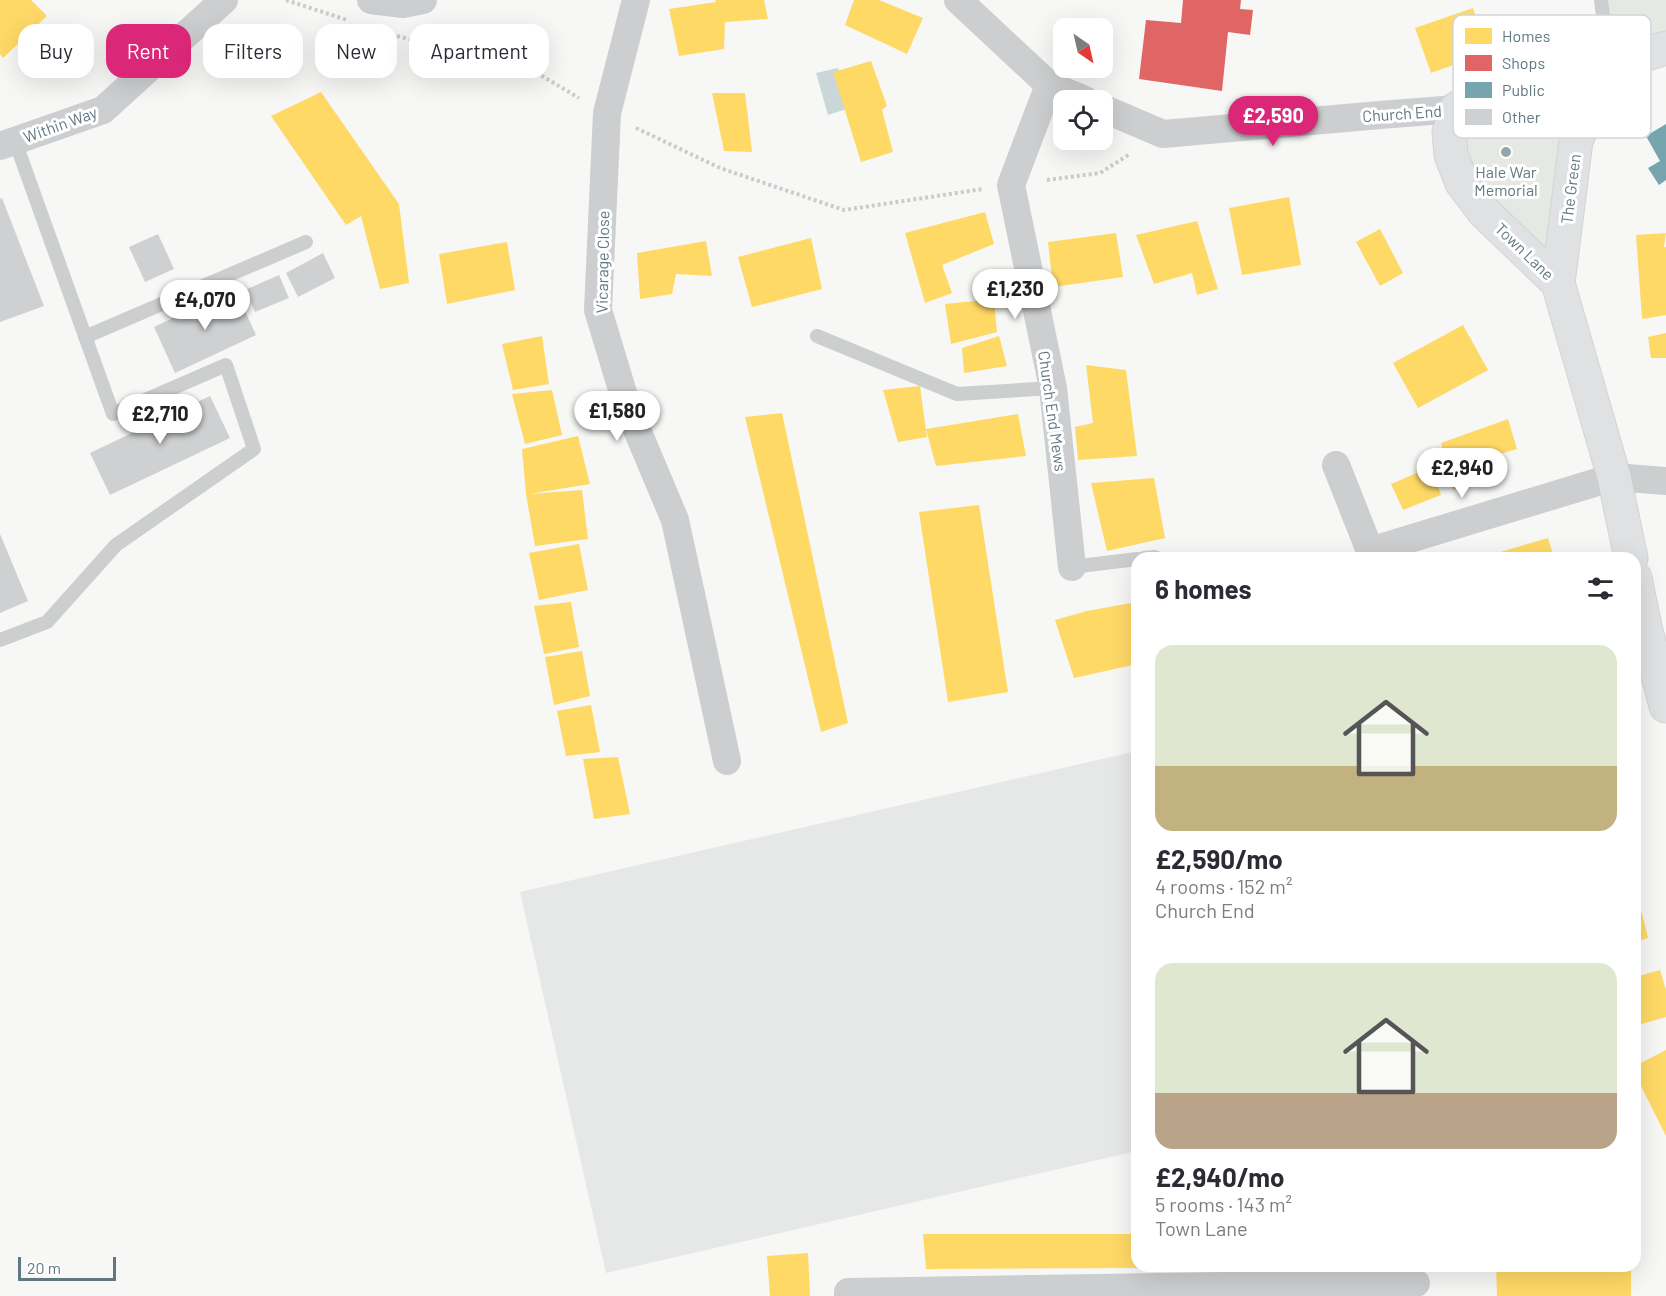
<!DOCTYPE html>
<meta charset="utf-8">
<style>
:root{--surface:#fff;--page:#f2f2f3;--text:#2b2b33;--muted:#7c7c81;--accent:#db2777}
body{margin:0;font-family:Barlow,sans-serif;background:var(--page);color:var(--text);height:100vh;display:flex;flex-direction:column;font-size:22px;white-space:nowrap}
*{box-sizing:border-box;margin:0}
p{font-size:20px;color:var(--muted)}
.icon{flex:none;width:33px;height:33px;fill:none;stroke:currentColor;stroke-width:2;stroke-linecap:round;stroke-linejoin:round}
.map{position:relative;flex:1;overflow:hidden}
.panel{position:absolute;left:1131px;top:552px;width:510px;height:720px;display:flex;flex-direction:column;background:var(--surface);border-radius:18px;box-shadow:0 6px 24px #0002}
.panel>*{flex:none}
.top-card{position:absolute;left:18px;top:24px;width:570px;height:54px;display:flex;gap:12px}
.needle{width:39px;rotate:146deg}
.tools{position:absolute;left:1053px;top:18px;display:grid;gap:12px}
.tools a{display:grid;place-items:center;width:60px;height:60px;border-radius:12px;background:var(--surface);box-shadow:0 6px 24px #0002;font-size:30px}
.scale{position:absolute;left:18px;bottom:15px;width:98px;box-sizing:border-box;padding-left:6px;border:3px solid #617882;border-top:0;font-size:16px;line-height:21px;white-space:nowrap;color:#617882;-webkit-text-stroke:4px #fff;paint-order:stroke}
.price{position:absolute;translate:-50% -51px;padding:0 14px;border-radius:21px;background:#fff;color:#222;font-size:20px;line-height:39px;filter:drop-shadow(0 2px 3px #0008)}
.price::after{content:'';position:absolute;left:50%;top:36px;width:18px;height:14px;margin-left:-9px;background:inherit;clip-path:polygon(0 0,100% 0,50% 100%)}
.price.current{background:var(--accent);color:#fff}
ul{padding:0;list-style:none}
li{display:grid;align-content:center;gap:12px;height:318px;padding:0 24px}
li span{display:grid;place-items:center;height:186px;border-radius:18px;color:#555}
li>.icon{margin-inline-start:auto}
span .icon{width:108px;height:108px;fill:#fffc;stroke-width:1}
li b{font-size:26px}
h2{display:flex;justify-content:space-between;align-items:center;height:72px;padding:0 24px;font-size:26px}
.chip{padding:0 21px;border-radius:18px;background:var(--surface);box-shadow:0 6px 24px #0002;font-size:21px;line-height:54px}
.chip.current{background:var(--accent);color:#fff}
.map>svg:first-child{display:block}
.built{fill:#e6e8e7}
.green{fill:#e6e9e3}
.water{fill:#cad6d7}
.homes{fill:#ffd966}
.shops{fill:#e06666}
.public{fill:#76a5af}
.building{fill:#ced0d1}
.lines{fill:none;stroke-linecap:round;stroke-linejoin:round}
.secondary-casing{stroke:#d3d4d4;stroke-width:35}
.path{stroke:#cacccc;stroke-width:4;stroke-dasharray:3 3;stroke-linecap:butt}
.lane{stroke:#cccecf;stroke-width:14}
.street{stroke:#cccecf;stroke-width:28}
.secondary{stroke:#e0e1e2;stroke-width:33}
.poi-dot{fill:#96a4ab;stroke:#fff;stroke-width:2}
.labels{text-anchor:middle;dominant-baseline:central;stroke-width:6;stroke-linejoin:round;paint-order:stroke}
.street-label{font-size:16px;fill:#617882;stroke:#fff}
.poi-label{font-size:16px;fill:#617882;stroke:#fff}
.key{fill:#fff;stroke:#d0d6da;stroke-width:1.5}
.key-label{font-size:16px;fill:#617882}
</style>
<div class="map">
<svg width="1666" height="1296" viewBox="0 0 1666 1296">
<rect width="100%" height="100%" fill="#f7f7f6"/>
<path class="built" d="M1137,751V1151L606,1273L520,892Z"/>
<path class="green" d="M1601,0H1666V48L1609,66L1558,283L1462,183L1456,109L1609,66Z"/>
<path class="water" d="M838,68L850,108L828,115L816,73Z"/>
<path class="homes" d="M0,0H31L47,16L3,58L0,54Z
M715,0H764L768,19L725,22L724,49L679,56L669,9L716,2Z
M854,0H879L923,18L907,54L845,25Z
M1473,8L1488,53L1431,73L1415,28Z
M871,61L887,106L882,110L893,152L861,162L833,72Z
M321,92L399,204L409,283L380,289L361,216L346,225L271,116Z
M712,93H745L752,152L724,151Z
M1289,197L1301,265L1242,275L1229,208Z
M985,212L994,244L942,265L952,293L925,303L905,233Z
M1197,221L1218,289L1197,295L1192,273L1154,284L1136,235Z
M1380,229L1403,273L1380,286L1356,242Z
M1116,233L1123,277L1053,287L1048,242Z
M1666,233L1664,247H1666V315L1642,319L1636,235Z
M811,238L822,289L752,307L738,257Z
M706,241L712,276L676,274L672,294L640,299L637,253Z
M507,242L515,290L447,304L439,254Z
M994,299L997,332L951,344L945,304Z
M1463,325L1488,370L1418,408L1393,363Z
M1666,333V358H1651L1648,337Z
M542,336L549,384L513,390L502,344Z
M999,336L1007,366L964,373L962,348Z
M1086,365L1126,370L1137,456L1078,460L1075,427L1093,423Z
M920,386L927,437L898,442L883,390Z
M552,390L562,435L525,444L512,394Z
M782,413L848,723L821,732L745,417Z
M1018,414L1026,456L936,466L926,429Z
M1508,419L1517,449L1469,463L1475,482L1453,490L1441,443Z
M578,436L590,484L529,494L582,490L588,539L535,546L526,494L522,449Z
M1431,467L1441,495L1403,510L1391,484Z
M1154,478L1165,538L1107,551L1091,483Z
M979,505L1008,692L948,702L919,512Z
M1548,538L1554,558H1499L1497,553Z
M579,544L588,590L539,600L529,553Z
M571,602L579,647L544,654L534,606Z
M1137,602V664L1074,678L1055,620L1087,611Z
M582,651L590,696L554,705L545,657Z
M591,705L600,752L566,756L557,711Z
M618,757L630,814L594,819L583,759Z
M1642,913L1648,938L1635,942V915Z
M1660,970L1666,990V1017L1635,1026V977Z
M1666,1050V1136L1635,1074V1066Z
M923,1234H1137V1268L926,1269Z
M808,1253L810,1296H770L767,1256Z
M1496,1266H1531L1532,1269L1631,1267V1296H1497Z"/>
<path class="shops" d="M1183,0H1241L1240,9L1253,10L1250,35L1228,32L1222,91L1139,79L1146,20L1181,23Z"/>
<path class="public" d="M1666,124V180L1659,185L1648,168L1660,161L1646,136Z"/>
<path class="building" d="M2,198L44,306L0,322V199Z
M158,234L174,269L145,282L129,247Z
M323,253L335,278L298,297L286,273Z
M279,275L289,298L255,312L245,290Z
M235,289L256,335L175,373L154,327Z
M210,396L230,438L110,495L90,453Z
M0,534L28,601L0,613Z"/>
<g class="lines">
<g class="secondary-casing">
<path id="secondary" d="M1558,283L1576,141L1609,66
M1631,558L1614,477L1558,283L1484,212L1462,183L1451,155L1449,132L1456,109L1476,96L1609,66L1666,48
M1635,578L1646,631L1666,706"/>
</g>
<path class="path" d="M286,0L347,20
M397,36L537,73L579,98
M636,128L720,168L844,210L983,189
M1047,180L1100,173L1130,154"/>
<path class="lane" d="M1601,0L1609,66
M817,336L957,394L1053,388
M85,337L306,242
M1144,558L1155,557
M1072,567L1137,559
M0,640L47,622L116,545L254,449L226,365L113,414L15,141"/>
<path class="street" d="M371,0L403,4L423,0
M636,0L607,113L598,310L627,406L675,520L727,761
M958,0L1049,85L1085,100
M1049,85L1011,185L1053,388L1072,567
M1102,108L1163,134L1380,115L1456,109
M0,146L103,110L224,0
M1336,465L1370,551L1614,477L1666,481
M848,1296V1292L1416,1283"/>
<use href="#secondary" class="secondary"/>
</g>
<circle class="poi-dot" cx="1506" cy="152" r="6"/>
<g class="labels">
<g class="street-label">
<text transform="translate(1402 113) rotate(-4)">Church End</text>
<text transform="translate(60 124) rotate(-20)">Within Way</text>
<text transform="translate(1570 189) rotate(-83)">The Green</text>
<text transform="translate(1525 251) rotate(44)">Town Lane</text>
<text transform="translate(602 262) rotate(-89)">Vicarage Close</text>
<text transform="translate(1053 411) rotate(82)">Church End Mews</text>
</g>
<g class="poi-label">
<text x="1506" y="171">Hale War<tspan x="1506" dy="18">Memorial</tspan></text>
</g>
</g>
<rect x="1453" y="15" width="198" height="123" rx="9" class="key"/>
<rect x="1465" y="28" width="27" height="16" fill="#ffd966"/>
<rect x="1465" y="55" width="27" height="16" fill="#e06666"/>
<rect x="1465" y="82" width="27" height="16" fill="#76a5af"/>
<rect x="1465" y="109" width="27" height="16" fill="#ced0d1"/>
<g class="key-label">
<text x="1502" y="42">Homes</text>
<text x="1502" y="69">Shops</text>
<text x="1502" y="96">Public</text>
<text x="1502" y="123">Other</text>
</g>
</svg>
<div class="tools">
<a><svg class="needle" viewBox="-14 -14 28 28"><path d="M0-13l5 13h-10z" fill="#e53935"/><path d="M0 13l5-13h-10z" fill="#7c7c81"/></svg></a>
<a><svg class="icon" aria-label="locate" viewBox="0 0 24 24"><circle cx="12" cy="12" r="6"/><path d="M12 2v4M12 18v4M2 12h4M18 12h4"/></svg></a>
</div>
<div class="scale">20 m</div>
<b class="price current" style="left:1273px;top:147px">£2,590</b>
<b class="price" style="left:1015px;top:320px">£1,230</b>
<b class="price" style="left:205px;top:331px">£4,070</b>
<b class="price" style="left:617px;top:442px">£1,580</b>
<b class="price" style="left:160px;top:445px">£2,710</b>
<b class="price" style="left:1462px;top:499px">£2,940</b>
<div class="top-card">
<a class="chip">Buy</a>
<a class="chip current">Rent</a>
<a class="chip">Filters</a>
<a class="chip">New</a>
<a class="chip">Apartment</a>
</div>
<section class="panel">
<h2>6 homes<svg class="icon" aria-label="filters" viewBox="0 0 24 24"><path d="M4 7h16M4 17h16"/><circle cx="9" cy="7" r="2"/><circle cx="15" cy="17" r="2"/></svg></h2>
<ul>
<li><span style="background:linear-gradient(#dfe7d0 65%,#c2b280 0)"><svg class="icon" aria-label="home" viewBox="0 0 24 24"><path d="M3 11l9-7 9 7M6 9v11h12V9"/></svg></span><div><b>£2,590/mo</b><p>4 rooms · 152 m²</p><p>Church End</p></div></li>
<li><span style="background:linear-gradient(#dfe7d0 70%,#b9a48a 0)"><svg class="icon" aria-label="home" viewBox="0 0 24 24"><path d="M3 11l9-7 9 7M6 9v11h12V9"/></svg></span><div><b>£2,940/mo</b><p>5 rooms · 143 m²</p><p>Town Lane</p></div></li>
</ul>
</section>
</div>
